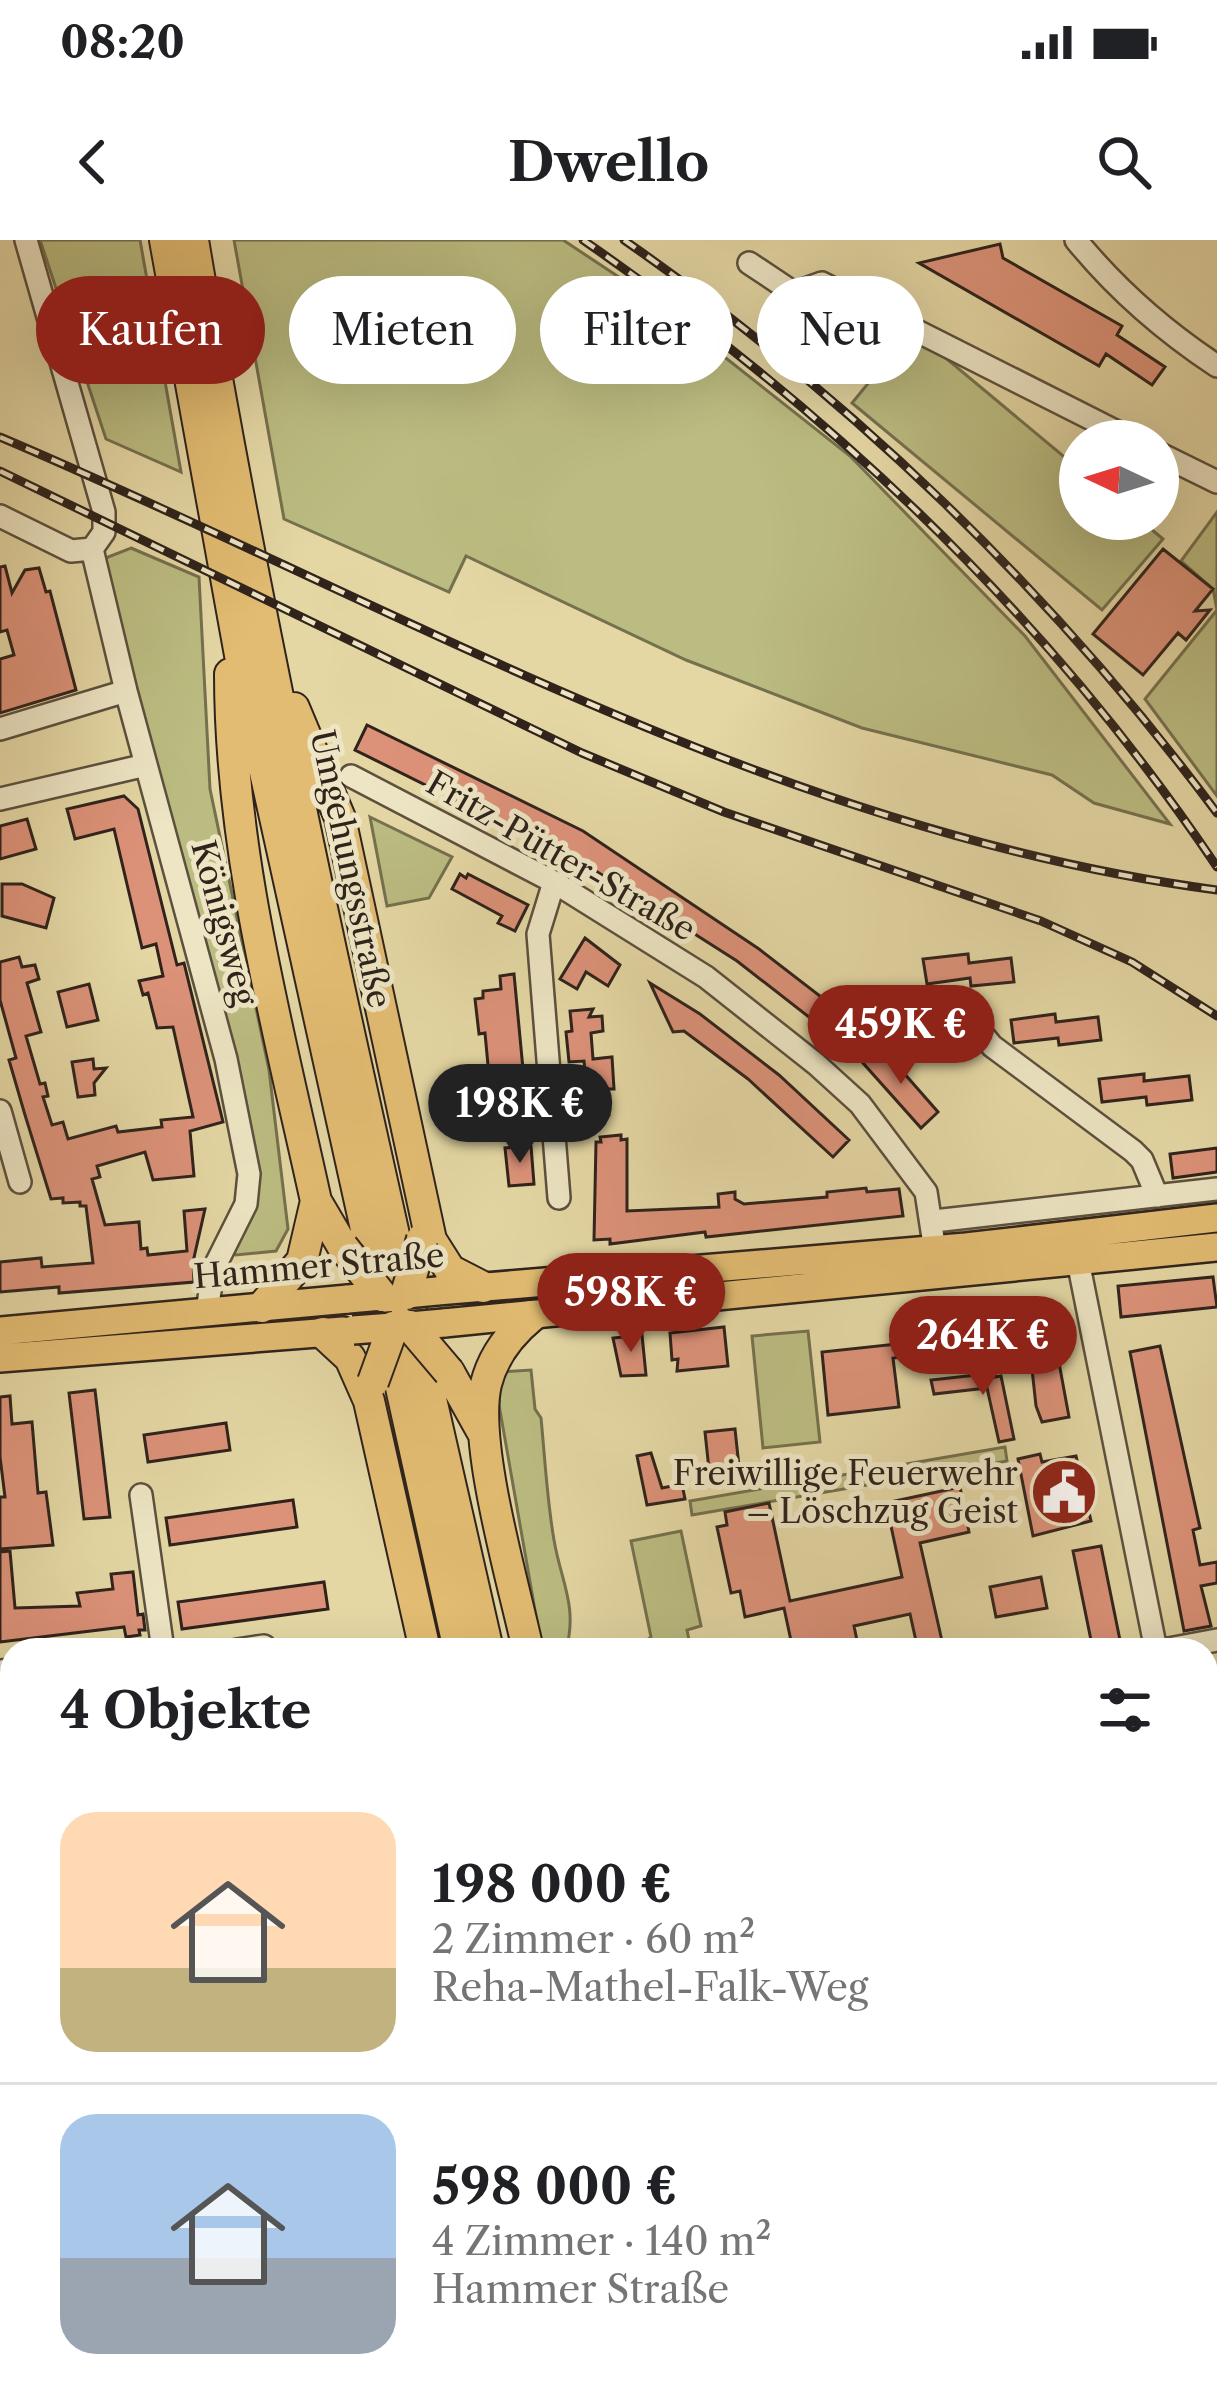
<!DOCTYPE html>
<html lang="de">
<meta charset="utf-8">
<style>
:root{--surface:#fff;--page:#f2f2f2;--text:#202124;--muted:#757577;--line:#e0e0e0;--accent:#8f2418}
body{margin:0;font-family:"Libre Caslon Text",serif;background:var(--page);color:var(--text);height:100vh;display:flex;flex-direction:column;font-size:45px;white-space:nowrap}
*{box-sizing:border-box;margin:0}
p{font-size:39px;color:var(--muted)}
.icon{flex:none;width:66px;height:66px;fill:none;stroke:currentColor;stroke-width:2;stroke-linecap:round;stroke-linejoin:round}
.map{position:relative;flex:1;overflow:hidden}
.side{position:absolute;left:0px;top:1398px;width:1218px;height:768px;display:flex;flex-direction:column;background:var(--surface);border-radius:36px 36px 0 0;box-shadow:0 12px 48px #0002}
.side>*{flex:none}
.hud{position:absolute;left:36px;top:36px;width:1146px;height:108px;display:flex;gap:24px}
.needle{width:78px;rotate:274deg}
.controls{position:absolute;left:1059px;top:180px;display:grid;gap:24px}
.controls a{display:grid;place-items:center;width:120px;height:120px;border-radius:50%;background:var(--surface);box-shadow:0 12px 48px #0002;font-size:60px}
.price{position:absolute;translate:-50% -102px;padding:0 27px;border-radius:42px;background:var(--accent);color:#fff;font-size:39px;line-height:78px;filter:drop-shadow(0 3px 6px #0008)}
.price::after{content:'';position:absolute;left:50%;top:72px;width:36px;height:27px;margin-left:-18px;background:inherit;clip-path:polygon(0 0,100% 0,50% 100%)}
.price.active{background:#222;color:#fff}
ul{padding:0;list-style:none}
li{display:flex;align-items:center;gap:36px;height:300px;padding:0 60px}
li+li{border-top:3px solid var(--line)}
li span{display:grid;place-items:center;flex:none;width:336px;height:240px;border-radius:36px;color:#555}
li>.icon{margin-inline-start:auto}
span .icon{width:144px;height:144px;fill:#fffc;stroke-width:1}
li b{font-size:51px}
h2{display:flex;justify-content:space-between;align-items:center;height:144px;padding:0 60px;font-size:51px}
.tag{padding:0 42px;border-radius:54px;background:var(--surface);box-shadow:0 12px 48px #0002;font-size:42px;line-height:108px}
.tag.active{background:var(--accent);color:#fff}
.status{display:flex;justify-content:space-between;align-items:center;height:84px;padding:0 60px;background:var(--surface);direction:ltr}
.status svg{height:33px;fill:currentColor}
header{display:flex;justify-content:space-between;align-items:center;height:156px;padding:0 60px;background:var(--surface);font-size:54px;font-weight:700}
.map>svg:first-child{display:block}
.green{fill:#bbbc81;stroke:#75704e;stroke-width:3}
.building{fill:#dc9279;stroke:#2f231c;stroke-width:3}
.lines{fill:none;stroke-linecap:round;stroke-linejoin:round}
.minor-casing{stroke:#5c503e;stroke-width:26}
.major-casing{stroke:#2f231c;stroke-width:32}
.highway-casing{stroke:#2f231c;stroke-width:34}
.minor{stroke:#ede5c4;stroke-width:21}
.major{stroke:#e2bc72;stroke-width:27}
.highway{stroke:#e2bc72;stroke-width:30}
.rail-casing{stroke:#2f231c;stroke-width:9}
.rail{stroke:#ede5c4;stroke-width:4.5;stroke-dasharray:14;stroke-linecap:butt}
.major-bridge-casing{stroke:#2f231c;stroke-width:32;stroke-linecap:butt}
.highway-bridge-casing{stroke:#2f231c;stroke-width:34;stroke-linecap:butt}
.major-bridge{stroke:#e2bc72;stroke-width:27}
.highway-bridge{stroke:#e2bc72;stroke-width:30}
.labels{text-anchor:middle;dominant-baseline:central;stroke-width:10;stroke-linejoin:round;paint-order:stroke}
.street-label{font-size:33px;fill:#2f231c;stroke:#ede5c4}
.poi-label{font-size:33px;fill:#2f231c;stroke:#ede5c4;text-anchor:end}
</style>
<div class="status"><b>08:20</b><svg viewBox="0 0 49 12"><path d="M0 12V9h3v3zM5 12V6h3v6zM10 12V3h3v9zM15 12V0h3v12zM26 1h20v11H26zM47 4h2v5h-2z"/></svg></div>
<header><svg class="icon" aria-label="back" viewBox="0 0 24 24"><path d="M15 5l-7 7 7 7"/></svg>Dwello<svg class="icon" aria-label="search" viewBox="0 0 24 24"><circle cx="10" cy="10" r="6"/><path d="M15 15l6 6"/></svg></header>
<div class="map">
<svg width="1217" height="2166" viewBox="0 0 1217 2166">
<rect width="100%" height="100%" fill="#e4d7a4"/>
<filter id="stains"><feTurbulence type="fractalNoise" baseFrequency=".00167" numOctaves="4"/><feColorMatrix values="0 0 0 0 .2 0 0 0 0 .09 0 0 0 0 .02 0 0 0 .5 -.17"/></filter>
<radialGradient id="worn" r=".72"><stop offset=".6" stop-color="#630" stop-opacity="0"/><stop offset="1" stop-color="#630" stop-opacity=".3"/></radialGradient>
<path class="green" d="M40,0H140L181,232L106,199Z
M234,0H563L646,55L850,216L1025,396L1170,584L1094,563L1052,535L862,488L686,420L466,316L449,352L284,279Z
M907,96L941,114L1080,230V279H1139L1163,299L1102,370L852,163Z
M1217,272V556L1145,459L1217,370L1213,349L1181,321Z
M131,308L199,337L210,549L269,830L288,989L276,1011L236,1015L232,1010L253,965L101,324L108,317Z
M370,577L452,617L429,658L387,666Z
M808,1091L820,1202L763,1208L752,1096Z
M531,1130L535,1169L541,1178C545,1219 547,1260 554,1300C561,1342 578,1366 566,1410H542L499,1165L501,1132Z
M1005,1207L1007,1221L692,1275L690,1261Z
M681,1291L701,1386L687,1390L691,1410H634L651,1397L631,1301Z
M12,1441V1782L0,1780V1442Z"/>
<path class="building" d="M1000,4L1003,18L1122,86L1117,95L1165,127L1152,145L1106,114L1099,126L919,23Z
M1163,309L1213,349L1195,371L1210,370L1186,400L1178,393L1143,435L1093,394Z
M5,326L12,353L25,330L39,328L46,352L50,351L76,450L0,473V419L14,415L7,390L0,392V327Z
M367,485L583,591L759,709L864,790L850,809L737,721L588,626L355,510Z
M124,556L138,569L177,725L184,723L223,882L190,891L194,936L153,940L145,912L97,926L100,937L92,939L105,985L139,982L141,1009L147,1008L148,1015L187,1011L184,971L205,969L193,1022L194,1042L59,1053V1047L0,1052V1022L41,1018L42,1027L93,1023L86,966H80V962L63,963V958L51,959L25,875L9,820L16,818L0,760V722L19,717L22,727L35,725L39,739L27,743L41,792L26,796L40,844L45,843L48,856L43,857L52,885L63,882L68,899L116,886L118,892L162,887L161,880L193,877L173,787L157,788L148,753L143,755L139,741L163,736L156,704L142,708L114,589L75,599L67,569Z
M27,579L36,609L0,619V586Z
M460,634L466,638L468,634L528,665L515,691L498,683L502,676L452,649Z
M2,644H22L54,658L46,688L2,676Z
M585,698L620,725L608,746L586,732L577,749L560,739Z
M968,714L969,723L1011,718L1014,742L971,746L970,738L927,744L923,719Z
M514,734L528,882L506,884L503,852L493,853L489,836L485,793L479,794L475,759L483,758V751L501,749L500,736Z
M650,743L700,774L779,835L849,900L833,917L748,839L684,791L673,792Z
M89,744L98,780L67,787L58,752Z
M593,769L589,777L602,776L603,791L591,793L593,819L612,817L614,849H607L609,875L589,877L584,821L569,822L566,792L572,791L570,771Z
M1055,774L1056,782L1098,777L1101,800L1059,805L1058,798L1014,803L1011,780Z
M881,807L938,872L921,888L863,823Z
M93,819L94,829L106,828L94,843L95,855L78,857L72,822Z
M1144,834V841L1189,836L1192,860L1147,865L1146,857L1102,862L1099,839Z
M621,895V900L627,899V971L719,967L718,954L735,952V959L744,964L827,957V952L866,948L867,952L899,949L903,976L706,997L705,992L610,1004V999L594,1000L596,902H601L600,897Z
M531,906L534,944L509,946L505,908Z
M1217,908V932L1173,938L1170,914Z
M1213,1037L1217,1067L1121,1077L1118,1046Z
M1053,1070L1055,1101L1069,1177L1042,1182L1036,1166L1032,1129L1046,1127L1043,1103L893,1118L899,1167L828,1175L822,1112L916,1102L915,1085Z
M724,1087L728,1126L677,1131L678,1119L672,1120L670,1093Z
M642,1095L646,1135L621,1136L613,1098Z
M1160,1106L1200,1288L1193,1290L1200,1325L1217,1322V1343L1201,1346L1211,1386L1184,1391L1130,1112Z
M995,1133V1137L1001,1136L1014,1199L999,1202L987,1148L934,1154L931,1140Z
M95,1150L110,1277L84,1279L69,1153Z
M10,1156L12,1184L32,1182L38,1253L46,1252L53,1305L0,1309V1257H5L0,1217V1157Z
M226,1183L230,1210L148,1222L144,1195Z
M735,1189L740,1236L710,1239L705,1192Z
M651,1213L662,1248L682,1244L685,1259L647,1265L637,1216Z
M1040,1214L1042,1222L1076,1216L1091,1281L1033,1296L1018,1219Z
M960,1247L969,1292L920,1303L944,1410H918L910,1374L854,1386L859,1410H793L784,1368L745,1377L740,1351L731,1353L717,1287L727,1285L725,1272L769,1263L790,1361L902,1337L886,1263Z
M293,1260L297,1287L170,1305L166,1278Z
M1101,1306L1109,1346L1122,1410H1093L1081,1351L1073,1311Z
M10,1311L15,1368L80,1366L77,1353L113,1349L111,1334L133,1332L138,1375L143,1374L145,1390H139L140,1395L126,1397L124,1387L0,1402V1312Z
M1041,1337L1047,1368L996,1377L990,1347Z
M324,1342L328,1369L182,1389L178,1362Z"/>
<g class="lines">
<g class="minor-casing">
<path id="minor" d="M26,0L104,272V292L92,309
M1076,0C1116,49 1164,91 1217,126
M749,23L794,53L822,43L1135,201
M1158,213L1217,242
M0,276L71,311L92,309
M92,309L126,451L226,819L249,934L246,964L213,1030L207,1072
M0,489L126,451
M351,536L554,642L706,737L816,824L860,864L926,952L937,1024
M0,559L146,525
M554,642L538,694L559,958
M975,785L992,806L1133,911L1142,920L1157,956
M0,871L20,942
M934,981L1217,949
M1076,1011L1156,1410
M141,1255L163,1410
M237,1410L264,1406
M1163,1410L1217,1400
M0,1431L12,1430
M1206,1670L1217,1728
M0,1906L12,1908
M1206,2049L1217,2047
M261,2166L263,2154"/>
</g>
<g class="major-casing">
<path id="major" d="M437,1051L966,1007L1217,978
M444,1083L1217,1007
M0,1091L348,1059
M0,1118L343,1091"/>
</g>
<g class="highway-casing">
<path id="highway" d="M165,0L244,437L459,1410
M193,0C272,474 382,942 488,1410
M230,434C230,613 278,787 316,961L343,1007
M294,468L340,578L431,1000L450,1030L483,1047
M262,1067L302,1021L316,961
M323,1093L350,1118L369,1161L425,1410
M449,1132L483,1193
M528,1410C514,1345 472,1203 486,1144C493,1116 510,1094 532,1076
M632,2154L635,2166
M661,2154L664,2166"/>
</g>
<use href="#minor" class="minor"/>
<use href="#major" class="major"/>
<use href="#highway" class="highway"/>
<g class="rail-casing">
<path id="rail" d="M583,0C830,170 1049,377 1217,627
M624,0C850,157 1052,351 1217,573
M0,197C402,367 776,592 1217,650
M0,231L582,513L724,572L1041,681L1132,722L1217,776"/>
</g>
<use href="#rail" class="rail"/>
<g class="major-bridge-casing">
<path id="major-bridge" d="M406,1054L437,1051
M348,1059L382,1056
M410,1086L444,1083
M353,1090L393,1087"/>
</g>
<g class="highway-bridge-casing">
<path id="highway-bridge" d="M343,1007L382,1056
M406,1054L422,999
M410,1086L449,1132
M373,1142L393,1087"/>
</g>
<use href="#major-bridge" class="major-bridge"/>
<use href="#highway-bridge" class="highway-bridge"/>
</g>
<defs>
<g id="civic-disc" transform="scale(3.45)"><circle r="9.5" fill="#8f2418" stroke="#ede5c4"/><path d="M-.6-6.5H3V-4.5H.6V-3L4-1V1h2V6H-6V1h2V-1L-.6-3ZM-1.2 2.5V6h2.4V2.5Z" fill="#fff"/></g>
</defs>
<g fill-rule="evenodd">
<use href="#civic-disc" x="1064" y="1252"/>
</g>
<g class="labels">
<g class="street-label">
<text transform="translate(561 616) rotate(30)">Fritz-Pütter-Straße</text>
<text transform="translate(351 629) rotate(78)">Umgehungsstraße</text>
<text transform="translate(224 683) rotate(75)">Königsweg</text>
<text transform="translate(319 1026) rotate(-5)">Hammer Straße</text>
</g>
<g class="poi-label">
<text x="1018" y="1233">Freiwillige Feuerwehr<tspan x="1018" dy="38">– Löschzug Geist</tspan></text>
</g>
</g>
<rect width="100%" height="100%" filter="url(#stains)"/>
<rect width="100%" height="100%" fill="url(#worn)"/>
</svg>
<div class="controls">
<a><svg class="needle" viewBox="-14 -14 28 28"><path d="M0-13l5 13h-10z" fill="#e53935"/><path d="M0 13l5-13h-10z" fill="#757577"/></svg></a>
</div>
<b class="price" style="left:901px;top:847px">459K €</b>
<b class="price active" style="left:520px;top:926px">198K €</b>
<b class="price" style="left:631px;top:1115px">598K €</b>
<b class="price" style="left:983px;top:1158px">264K €</b>
<div class="hud">
<a class="tag active">Kaufen</a>
<a class="tag">Mieten</a>
<a class="tag">Filter</a>
<a class="tag">Neu</a>
</div>
<section class="side">
<h2>4 Objekte<svg class="icon" aria-label="filters" viewBox="0 0 24 24"><path d="M4 7h16M4 17h16"/><circle cx="9" cy="7" r="2"/><circle cx="15" cy="17" r="2"/></svg></h2>
<ul>
<li><span style="background:linear-gradient(#ffd9b3 65%,#c2b280 0)"><svg class="icon" aria-label="home" viewBox="0 0 24 24"><path d="M3 11l9-7 9 7M6 9v11h12V9"/></svg></span><div><b>198 000 €</b><p>2 Zimmer · 60 m²</p><p>Reha-Mathel-Falk-Weg</p></div></li>
<li><span style="background:linear-gradient(#a9c7e8 60%,#9aa5b1 0)"><svg class="icon" aria-label="home" viewBox="0 0 24 24"><path d="M3 11l9-7 9 7M6 9v11h12V9"/></svg></span><div><b>598 000 €</b><p>4 Zimmer · 140 m²</p><p>Hammer Straße</p></div></li>
</ul>
</section>
</div>
